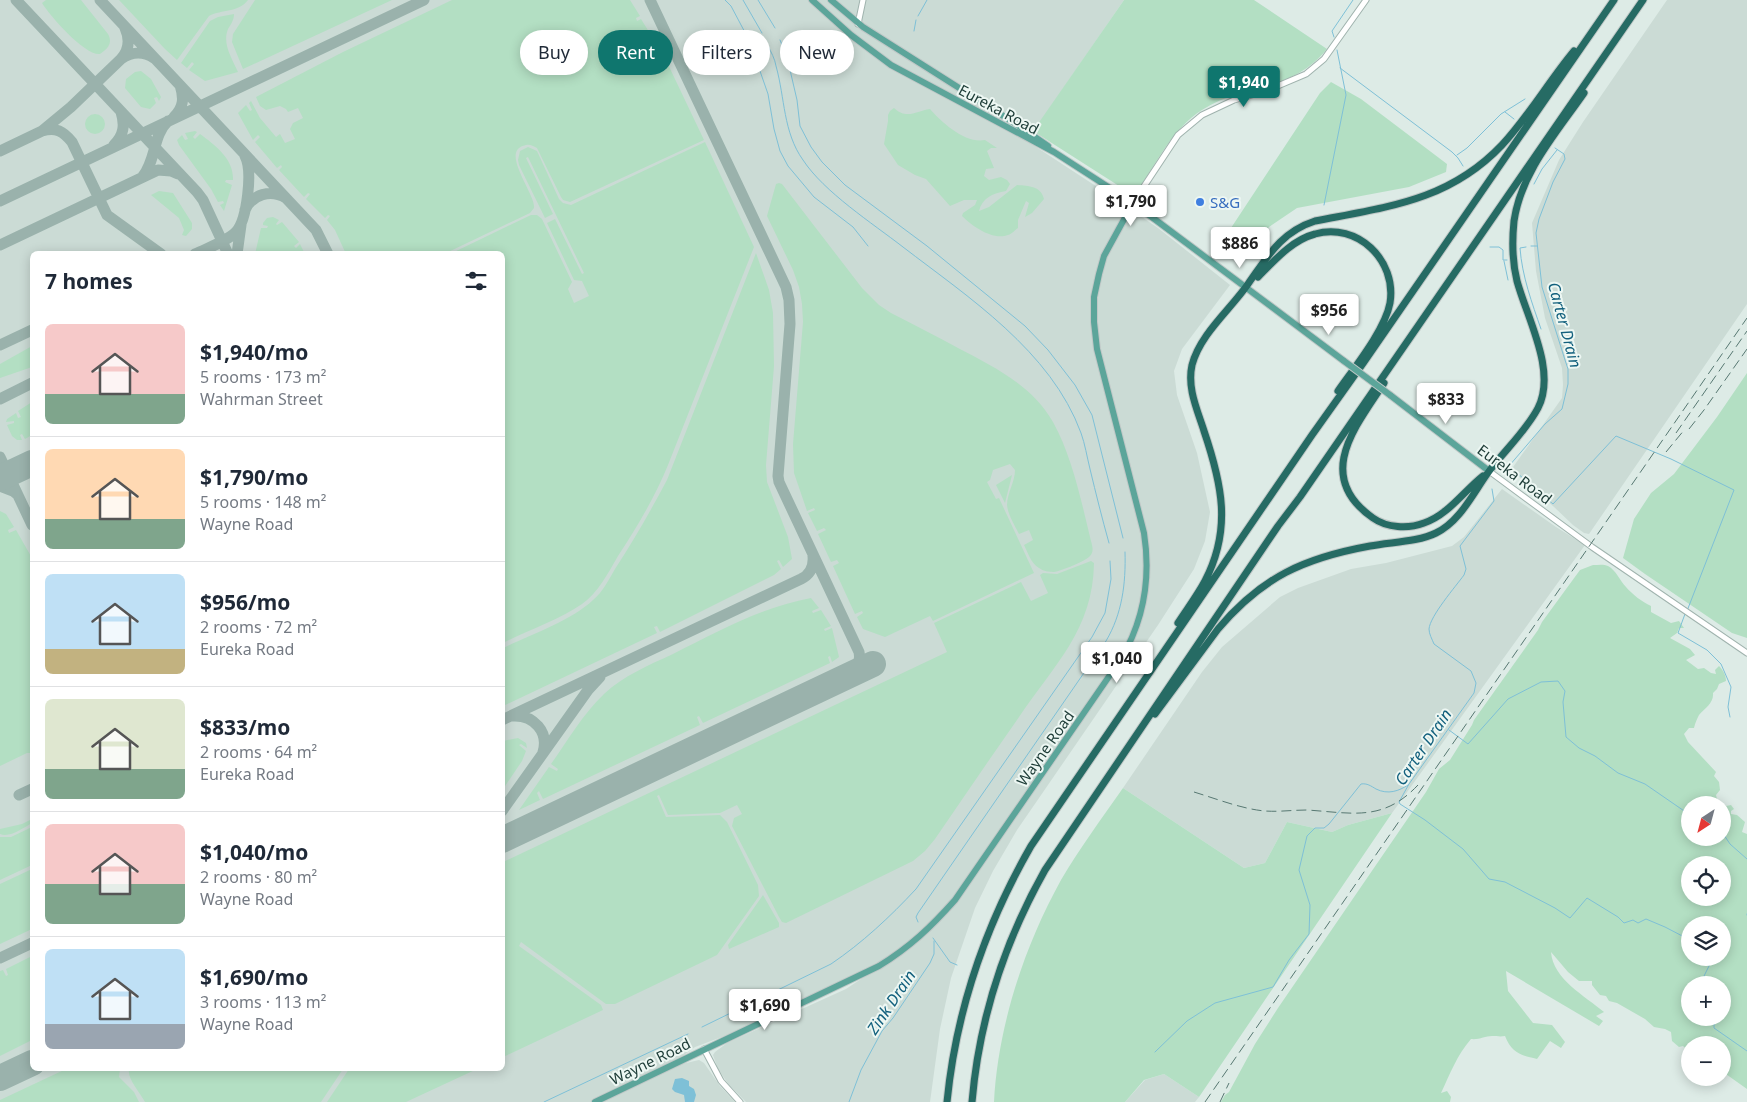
<!DOCTYPE html>
<meta charset="utf-8">
<style>
:root{--surface:#fff;--page:#f2f2f3;--text:#1f2937;--muted:#747a83;--line:#e0e1e3;--accent:#0f766e}
body{margin:0;font-family:"Noto Sans",sans-serif;background:var(--page);color:var(--text);height:100vh;display:flex;flex-direction:column;font-size:19px;white-space:nowrap}
*{box-sizing:border-box;margin:0}
p{font-size:16px;color:var(--muted)}
.icon{flex:none;width:28px;height:28px;fill:none;stroke:currentColor;stroke-width:2;stroke-linecap:round;stroke-linejoin:round}
.map{position:relative;flex:1;overflow:hidden}
.sheet{position:absolute;left:30px;top:251px;width:475px;height:820px;display:flex;flex-direction:column;background:var(--surface);border-radius:8px;box-shadow:0 2px 12px #0003}
.sheet>*{flex:none}
.top-card{position:absolute;left:520px;top:30px;width:475px;height:45px;display:flex;gap:10px}
.needle{width:32px;rotate:216deg}
.fabs{position:absolute;left:1681px;top:796px;display:grid;gap:10px}
.fabs a{display:grid;place-items:center;width:50px;height:50px;border-radius:50%;background:var(--surface);box-shadow:0 2px 12px #0003;font-size:25px}
.price{position:absolute;translate:-50% -42px;padding:0 11px;border-radius:5px;background:#fff;color:#222;font-size:16px;line-height:32px;filter:drop-shadow(0 1px 2px #0008)}
.price::after{content:'';position:absolute;left:50%;top:30px;width:15px;height:11px;margin-left:-8px;background:inherit;clip-path:polygon(0 0,100% 0,50% 100%)}
.price.on{background:var(--accent);color:#fff}
ul{padding:0;list-style:none}
li{display:flex;align-items:center;gap:15px;height:125px;padding:0 15px}
li+li{border-top:1px solid var(--line)}
li span{display:grid;place-items:center;flex:none;width:140px;height:100px;border-radius:8px;color:#555}
li>.icon{margin-inline-start:auto}
span .icon{width:60px;height:60px;fill:#fffc;stroke-width:1}
li b{font-size:21px}
h2{display:flex;justify-content:space-between;align-items:center;height:60px;padding:0 15px;font-size:21px}
.chip{padding:0 18px;border-radius:22px;background:var(--surface);box-shadow:0 2px 12px #0003;font-size:18px;line-height:45px}
.chip.on{background:var(--accent);color:#fff}
.map>svg:first-child{display:block}
.built{fill:#cbdbd5;fill-rule:evenodd}
.green{fill:#b3dfc3;fill-rule:evenodd}
.water{fill:#7ec0d7}
.lines{fill:none;stroke-linecap:round;stroke-linejoin:round}
.stream{stroke:#7ec0d7;stroke-width:1}
.taxiway{stroke:#9ab2ac;stroke-width:11}
.runway{stroke:#9ab2ac;stroke-width:26}
.minor-casing{stroke:#a0b3ae;stroke-width:7}
.major-casing{stroke:#c0c8c7;stroke-width:8}
.highway-casing{stroke:#c0c8c7;stroke-width:9}
.minor{stroke:#fff;stroke-width:5}
.major{stroke:#5ca59a;stroke-width:6}
.highway{stroke:#266b64;stroke-width:7}
.rail{stroke:#577872;stroke-width:1;stroke-dasharray:10 5;stroke-linecap:butt}
.major-bridge-casing{stroke:#c0c8c7;stroke-width:8;stroke-linecap:butt}
.major-bridge{stroke:#5ca59a;stroke-width:6}
.shop-dot{fill:#3f7fe0;stroke:#edf7f3;stroke-width:2}
.labels{text-anchor:middle;dominant-baseline:central;stroke-width:4;stroke-linejoin:round;paint-order:stroke}
.street-label{font-size:15px;fill:#1d3c37;stroke:#edf7f3}
.shop-label{font-size:15px;fill:#366cbe;stroke:#edf7f3;text-anchor:start}
.water-label{font-size:16px;font-style:italic;fill:#12607d;stroke:#edf7f3}
</style>
<div class="map">
<svg width="1747" height="1102" viewBox="0 0 1747 1102">
<rect width="100%" height="100%" fill="#ddebe6"/>
<path class="built" d="M0,0H1124L1027,141L1111,196L1158,228L1230,285L1182,349L1174,371L1177,395L1197,453L1210,512L1205,541L1194,569L1158,625L1017,830L993,871L975,908L951,978L940,1029L930,1102H746L729,1085L718,1069L713,1055L715,1052L727,1043L846,989L861,979L857,974L727,1035L695,1047L680,1058L653,1072L592,1102H0ZM32,254H502V1069H32Z
M1667,0H1747V304L1589,534L1584,533L1573,525L1553,506L1511,470L1562,398L1563,385L1562,368L1545,318L1536,271L1532,223L1559,160L1583,122Z
M1502,489L1556,527L1585,545L1392,813L1348,825L1332,832L1287,822L1265,863L1244,868L1123,788L1202,672L1222,647L1280,597L1298,588L1351,569L1386,563L1452,546L1464,537Z
M699,1060L704,1063L720,1086L735,1102H603L682,1064Z
M1164,1074L1199,1097L1195,1102H1125L1145,1080Z"/>
<path class="green" d="M46,0H81L108,34C113,43 108,49 100,54C85,56 50,16 42,3Z
M119,0H248C238,13 222,9 209,16L177,60L165,49Z
M255,0H392L243,69L232,42L233,34Z
M452,0H630L640,16L636,18L637,21L641,19L664,56L704,140L570,202L563,200L561,197L537,148C533,146 530,144 526,145C498,150 536,194 534,208L530,213L444,254H346L335,230L327,220L330,216L328,215L325,218L306,199L310,194L308,193L304,197L279,170L282,167L281,165L277,168L255,142L260,137L258,135L253,140L238,113L246,105L250,111L252,110L249,103L251,101L260,118L276,137L280,134L285,143L295,139L290,129L293,123L303,118L298,108L288,112L286,109L280,106L266,110L260,106L256,97L343,52Z
M1124,0H1254L1327,49C1291,93 1244,83 1202,110C1173,128 1157,162 1138,190L1130,193L1033,131Z
M234,14C234,20 231,24 228,29C222,44 232,58 238,72L205,81L189,70L194,64L192,62L187,68L181,63L210,21L218,17Z
M141,71L151,79L161,97L159,101L157,97L154,98L156,103L150,109L141,107L125,88L126,79L135,72Z
M1331,82L1361,99L1447,164L1446,172L1409,187L1297,208L1269,227L1253,247L1231,251L1224,240L1231,228L1320,93Z
M894,108C907,120 916,111 930,109C942,123 966,144 985,140L997,148H991L987,151L994,168L986,169L984,176L989,180L1001,177L1007,180L1010,184L1006,191C993,193 982,198 979,211L989,207L1017,185C1029,186 1041,186 1044,199L1032,213L1025,217L1029,203L1026,201L1018,220V228C1015,230 1012,234 1008,235C993,241 972,226 962,216L963,213L975,205L977,200H964L950,206L926,179L915,175L898,165L884,144L888,121V115L890,111Z
M85 124a10 10 0 1 1 20 0a10 10 0 1 1-20 0Z
M195,131L197,132L193,137L195,139L200,134C215,145 234,159 233,180H226L225,182L232,185L224,211L220,205L224,203L223,201L218,202L211,189L179,145L177,140L182,135L185,140L188,139L185,133Z
M705,142L754,247L668,465C655,497 637,527 618,556C608,573 598,593 582,604C561,619 526,631 503,643L502,254H450L531,215H537L542,219L572,282L568,289L574,303L589,296L582,281L574,280L547,223L555,219L582,274L584,273L528,157L526,158L553,214L545,218L519,165L518,160L520,151L528,147L537,151L559,199L563,203L571,205Z
M779,183L782,184L862,288L879,305L891,313C913,324 936,336 958,348C994,367 1032,385 1053,422C1073,458 1082,505 1092,545C1093,549 1093,553 1090,556C1086,561 1061,571 1054,572C1049,572 1043,571 1039,568C1031,563 1028,553 1024,545L1033,540L1029,530L1019,534C1015,526 1008,515 1007,505C1007,493 1015,482 1015,470L1010,464L993,470L990,480L987,482L996,499L999,498L1034,573L933,621L930,616L885,637L863,629L857,617L863,613L862,611L855,614L833,566L839,563L837,560L831,562L818,534L826,530L824,528L817,531L808,513L815,510L814,508L807,511L794,473L793,444L803,322L802,304L799,287L793,270L767,216L776,184Z
M159,191L173,193L192,223V229L186,236L182,235L184,230L179,218L151,195Z
M273,217L279,220L276,224L277,225L282,222L299,242L294,246L296,248L300,244L305,254H255L261,228H267L268,226L263,225V223L267,218Z
M756,253L769,290L773,313L774,366L766,465L767,482L788,537L792,559L783,567L779,560L777,561L781,569L774,575L660,632L657,626L654,627L657,633L503,706V648C530,635 571,621 593,600C603,592 609,579 615,569C634,540 651,510 667,480Z
M32,346V367L0,378V364Z
M1747,373V638L1732,633L1645,574L1623,558L1634,519L1651,493L1674,474L1717,417Z
M32,402V435L25,439L22,434L20,435L22,440H17L12,436L7,425L14,423V421L6,422L7,419L16,413L18,418L21,417L18,411Z
M1012,475L1005,503L996,485Z
M0,511L6,514L14,527L8,530L9,533L16,530L32,558V753H27L0,766Z
M1091,561L1094,563C1093,630 1054,665 1019,717C991,757 963,798 935,839L925,851L913,861L786,923L782,922L779,917L732,826L734,818L742,814L737,805L720,813L668,815L659,795L657,796L666,817L720,815L727,822L758,885L759,896L717,955L615,1004H606L521,942L519,946L601,1005L603,1010L503,1057V862L947,652L934,623L1021,582L1031,601L1048,593L1040,575L1043,573L1057,574Z
M1593,565C1598,565 1604,564 1608,566C1616,570 1620,581 1626,587C1632,594 1642,602 1651,606V612L1671,623L1679,621L1684,628H1679L1677,633L1670,638L1690,649L1695,655L1686,660L1698,669L1704,668L1711,673L1716,674L1715,670L1719,666C1723,670 1726,675 1726,681L1719,684L1717,689L1713,693C1714,703 1705,708 1699,715C1697,719 1695,723 1694,728H1689L1684,734L1688,742L1716,772L1714,776L1719,782L1720,790L1716,795L1717,799L1726,806L1731,805L1734,809L1731,811V814L1737,815L1745,822L1742,832L1747,834V1089L1723,1072L1722,1045H1690V1052L1683,1046L1679,1047L1672,1041L1671,1032L1665,1029L1654,1027L1645,1019L1617,1003L1609,1001L1606,996L1600,995L1592,985V981H1579L1568,972L1551,952C1553,979 1585,996 1604,1012L1596,1016L1603,1021L1599,1026L1506,971L1508,991L1533,1023L1552,1025L1565,1042L1561,1048L1550,1041L1537,1059C1520,1055 1512,1053 1505,1036C1500,1037 1497,1036 1492,1036C1485,1036 1479,1040 1471,1039C1457,1055 1450,1074 1441,1093L1447,1091L1451,1097L1450,1102H1221L1225,1095L1229,1092L1255,1044L1278,1008L1426,792L1439,769L1450,760L1472,725L1474,720L1538,630L1542,622L1580,570ZM1690,805H1722V838H1690ZM1690,865H1722V898H1690ZM1690,925H1722V958H1690ZM1690,985H1722V1018H1690Z
M811,598L819,608L812,611L813,613L821,610L831,626L824,629L825,631L832,628L839,657L832,662L830,656L828,657L830,663L703,723L699,716L697,717L700,725L543,799L539,791L537,793L540,800L519,810L549,767L557,771L558,769L551,764C568,740 583,714 604,694C623,676 649,665 673,654C717,632 762,607 811,598Z
M518,738L526,743L527,748L521,744L519,745L526,751L522,761L503,789V741Z
M1123,788L1244,868L1265,863L1287,822L1332,832L1348,825L1392,813L1199,1097L1164,1074L1144,1080L1125,1102H994C998,1026 1024,947 1061,880C1080,848 1102,818 1123,788Z
M32,819V823C23,828 10,838 0,834V829L22,824Z
M32,827V865L0,880V837H11Z
M32,869V929L0,944V884Z
M763,895L779,923V927L729,949L728,945Z
M32,956V1040L0,1056V971L3,970L6,976L8,975L6,969Z
M66,1069H120L119,1077L134,1092L139,1102H0V1100Z
M129,1069H343L321,1102H145C140,1092 127,1079 129,1069Z
M349,1069H477L406,1102H327Z"/>
<path class="water" d="M682,1078L689,1081V1086L694,1089L696,1095L694,1102H685L684,1095L675,1092L672,1089L675,1079Z"/>
<g class="lines">
<path class="stream" d="M725,0L731,6L749,40
M743,0L762,33
M758,0L775,28
M918,16L927,0
M914,31L916,20
M1334,37L1332,31L1353,0
M780,40L787,57L797,100L800,126L811,147L822,162L845,185L927,246L1025,326L1048,350L1075,385L1092,415L1123,538
M768,46C771,52 775,59 776,66C785,98 783,132 803,160C824,192 872,223 903,247C968,297 1051,351 1081,433C1085,444 1087,457 1090,469C1096,494 1102,518 1109,543
M753,51L768,94L774,129L780,151L788,166L814,197L853,227L868,246
M1340,68L1452,152L1458,158L1463,166
M1505,112L1514,119
M1555,148L1564,154L1565,159L1553,182L1539,219L1536,233L1542,287L1565,360L1568,369V384L1562,409L1545,424L1509,466L1553,504L1616,436L1671,459L1734,490L1687,611
M1457,155L1467,148L1501,114L1525,99
M1534,184L1542,169L1557,150
M1324,205L1346,95L1337,50
M1531,246H1537
M1490,247H1499L1503,250V260H1507
M1526,247L1520,248C1522,276 1532,303 1541,329
M1504,261L1508,280
M1492,489L1494,501L1460,546L1466,569L1464,575C1456,586 1430,616 1429,629C1429,634 1432,639 1434,644L1471,671L1476,683L1474,693L1409,784L1399,802L1400,804L1425,820L1463,849L1489,879L1505,882L1555,908L1570,918L1587,898L1618,917L1624,923L1633,920L1638,923L1646,919L1665,927L1690,940
M1685,614L1678,633L1707,650L1721,664L1731,687L1728,707L1730,717
M1449,730L1468,744L1508,699L1541,682L1558,681L1565,691L1563,702L1566,737L1579,748L1595,756L1618,773L1645,784L1690,815
M1722,832L1730,844L1747,859
M1747,914V915
M918,922L916,917L918,913L1106,641C1122,614 1126,584 1125,552
M933,938L950,962L957,965
M1713,958L1704,976L1718,985
M1722,993L1726,1004L1722,1010
M1718,1018L1714,1025V1028L1747,1051
M702,1027L831,964C862,943 890,917 916,889L1092,637L1105,613L1111,579L1110,561
M1155,1052L1187,1021L1215,1003L1273,987L1289,960L1309,934L1310,905L1299,870L1307,836L1315,828H1324L1329,824L1361,784C1367,783 1371,786 1376,789C1388,795 1399,791 1408,785
M544,1102L688,1034
M849,1102L861,1070L882,1031L893,1018L930,963L934,954V941"/>
<path class="taxiway" d="M16,0L197,192L203,200L228,254
M100,0L316,230L328,254
M650,0L786,287L789,300L790,324L778,476L779,482L859,652C861,662 857,670 848,675
M125,28C130,39 129,50 121,59C131,52 143,51 154,58
M174,117C184,107 184,98 180,85
M42,131C56,127 63,131 72,142L107,215L161,254
M114,145C124,135 125,125 121,112
M0,151L42,131L71,107L121,59
M143,176C156,160 153,135 168,121
M0,201L424,0
M245,210C252,194 271,189 286,198
M0,245L158,170L171,171L178,174
M195,254C207,248 226,242 236,232C247,220 253,171 245,156
M237,254L241,225
M0,345L32,330
M0,399L32,383
M0,457L32,525
M0,486L13,491L18,495
M513,716C534,715 549,732 543,752
M502,720L801,579C811,574 814,566 813,556
M19,795L32,789
M502,811L588,690L600,677
M0,958L32,943"/>
<path class="runway" d="M0,478L32,463
M502,840L873,664
M0,1078L32,1063"/>
<g class="minor-casing">
<path id="minor" d="M858,24L863,0
M1133,203L1178,135L1202,115L1234,100L1266,91L1306,74L1324,59L1366,0
M1489,471L1592,547L1747,653
M704,1049L721,1081L740,1102"/>
</g>
<g class="major-casing">
<path id="major" d="M812,0L851,35L891,65L1054,152L1133,203L1344,361
M831,0L863,27L1019,126L1048,146
M1390,395L1489,471
M595,1102L879,966C910,947 931,927 955,900L1121,659C1144,620 1151,578 1144,533L1097,349L1094,322V297L1099,274L1104,256L1133,203"/>
</g>
<g class="highway-casing">
<path id="highway" d="M1258,277C1274,261 1292,240 1315,234C1357,222 1397,260 1390,303C1385,330 1354,368 1338,391
M1384,383C1356,426 1313,476 1373,518C1387,528 1408,529 1424,523C1448,515 1464,491 1483,476
M1178,623C1187,609 1197,596 1205,581C1232,529 1222,484 1204,431C1197,409 1187,388 1192,365C1200,334 1231,309 1248,284C1268,256 1281,232 1315,221C1387,207 1449,201 1502,145C1529,116 1549,81 1574,51
M1155,714L1218,629C1262,577 1304,558 1370,546C1390,542 1418,542 1436,533C1461,521 1474,491 1490,470C1505,450 1526,431 1538,408C1557,371 1527,318 1517,281C1512,261 1512,241 1514,221C1521,172 1557,132 1584,93
M947,1102C956,1011 985,926 1031,846L1312,435L1364,362L1614,0
M972,1102C979,1020 1005,941 1045,870L1278,526L1300,497L1643,0"/>
</g>
<use href="#minor" class="minor"/>
<use href="#major" class="major"/>
<use href="#highway" class="highway"/>
<path class="rail" d="M1689,429L1704,410L1747,349
M1676,433L1747,331
M1666,452L1685,429
M1194,792C1217,799 1242,809 1265,811C1279,812 1293,810 1307,810C1353,813 1383,822 1418,785
M1205,1102L1747,318
M1220,1102L1229,1083"/>
<g class="major-bridge-casing">
<path id="major-bridge" d="M1344,361L1390,395"/>
</g>
<use href="#major-bridge" class="major-bridge"/>
</g>
<circle class="shop-dot" cx="1200" cy="202" r="5"/>
<g class="labels">
<g class="street-label">
<text transform="translate(999 109) rotate(28)">Eureka Road</text>
<text transform="translate(1515 474) rotate(37)">Eureka Road</text>
<text transform="translate(1045 748) rotate(-55)">Wayne Road</text>
<text transform="translate(650 1061) rotate(-26)">Wayne Road</text>
</g>
<g class="shop-label">
<text x="1210" y="202">S&amp;G</text>
</g>
<g class="water-label">
<text transform="translate(1565 325) rotate(75)">Carter Drain</text>
<text transform="translate(1423 747) rotate(-56)">Carter Drain</text>
<text transform="translate(891 1002) rotate(-56)">Zink Drain</text>
</g>
</g>
</svg>
<div class="fabs">
<a><svg class="needle" viewBox="-14 -14 28 28"><path d="M0-13l5 13h-10z" fill="#e53935"/><path d="M0 13l5-13h-10z" fill="#747a83"/></svg></a>
<a><svg class="icon" aria-label="locate" viewBox="0 0 24 24"><circle cx="12" cy="12" r="6"/><path d="M12 2v4M12 18v4M2 12h4M18 12h4"/></svg></a>
<a><svg class="icon" aria-label="layers" viewBox="0 0 24 24"><path d="M12 4l9 5-9 5-9-5zM3 14l9 5 9-5"/></svg></a>
<a>+</a>
<a>−</a>
</div>
<b class="price on" style="left:1244px;top:108px">$1,940</b>
<b class="price" style="left:1131px;top:227px">$1,790</b>
<b class="price" style="left:1240px;top:269px">$886</b>
<b class="price" style="left:1329px;top:336px">$956</b>
<b class="price" style="left:1446px;top:425px">$833</b>
<b class="price" style="left:1117px;top:684px">$1,040</b>
<b class="price" style="left:765px;top:1031px">$1,690</b>
<div class="top-card">
<a class="chip">Buy</a>
<a class="chip on">Rent</a>
<a class="chip">Filters</a>
<a class="chip">New</a>
</div>
<section class="sheet">
<h2>7 homes<svg class="icon" aria-label="filters" viewBox="0 0 24 24"><path d="M4 7h16M4 17h16"/><circle cx="9" cy="7" r="2"/><circle cx="15" cy="17" r="2"/></svg></h2>
<ul>
<li><span style="background:linear-gradient(#f6c9c9 70%,#7fa58c 0)"><svg class="icon" aria-label="home" viewBox="0 0 24 24"><path d="M3 11l9-7 9 7M6 9v11h12V9"/></svg></span><div><b>$1,940/mo</b><p>5 rooms · 173 m²</p><p>Wahrman Street</p></div></li>
<li><span style="background:linear-gradient(#ffd9b3 70%,#7fa58c 0)"><svg class="icon" aria-label="home" viewBox="0 0 24 24"><path d="M3 11l9-7 9 7M6 9v11h12V9"/></svg></span><div><b>$1,790/mo</b><p>5 rooms · 148 m²</p><p>Wayne Road</p></div></li>
<li><span style="background:linear-gradient(#bfe0f5 75%,#c2b280 0)"><svg class="icon" aria-label="home" viewBox="0 0 24 24"><path d="M3 11l9-7 9 7M6 9v11h12V9"/></svg></span><div><b>$956/mo</b><p>2 rooms · 72 m²</p><p>Eureka Road</p></div></li>
<li><span style="background:linear-gradient(#dfe7d0 70%,#7fa58c 0)"><svg class="icon" aria-label="home" viewBox="0 0 24 24"><path d="M3 11l9-7 9 7M6 9v11h12V9"/></svg></span><div><b>$833/mo</b><p>2 rooms · 64 m²</p><p>Eureka Road</p></div></li>
<li><span style="background:linear-gradient(#f6c9c9 60%,#7fa58c 0)"><svg class="icon" aria-label="home" viewBox="0 0 24 24"><path d="M3 11l9-7 9 7M6 9v11h12V9"/></svg></span><div><b>$1,040/mo</b><p>2 rooms · 80 m²</p><p>Wayne Road</p></div></li>
<li><span style="background:linear-gradient(#bfe0f5 75%,#9aa5b1 0)"><svg class="icon" aria-label="home" viewBox="0 0 24 24"><path d="M3 11l9-7 9 7M6 9v11h12V9"/></svg></span><div><b>$1,690/mo</b><p>3 rooms · 113 m²</p><p>Wayne Road</p></div></li>
</ul>
</section>
</div>
